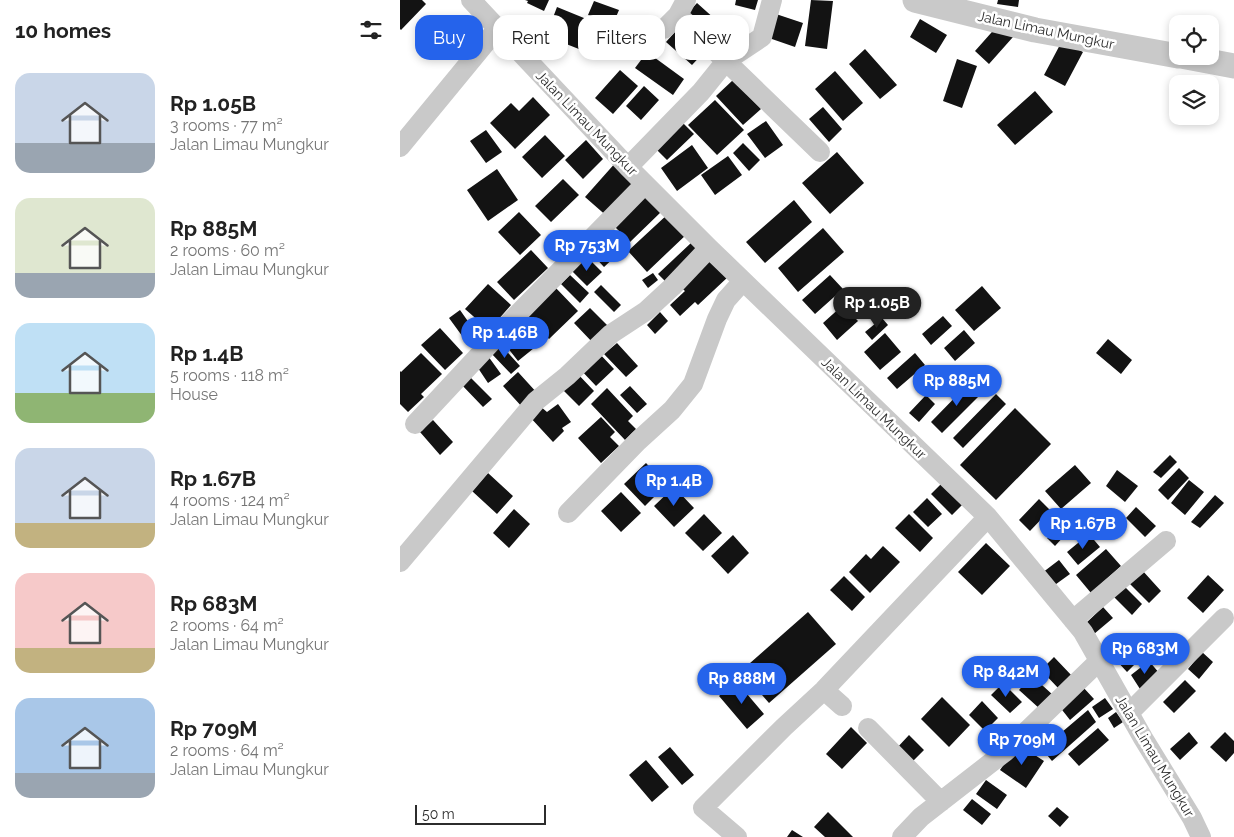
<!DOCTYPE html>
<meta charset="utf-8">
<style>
:root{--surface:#fff;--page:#f2f2f2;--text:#222;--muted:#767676;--accent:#2563eb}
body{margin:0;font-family:Raleway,sans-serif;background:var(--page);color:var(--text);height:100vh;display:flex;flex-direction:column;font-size:19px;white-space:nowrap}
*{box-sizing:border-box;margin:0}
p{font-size:16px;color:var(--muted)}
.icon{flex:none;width:28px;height:28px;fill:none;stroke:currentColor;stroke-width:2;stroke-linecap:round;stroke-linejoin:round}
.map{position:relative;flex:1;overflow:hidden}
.sheet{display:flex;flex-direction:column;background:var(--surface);width:400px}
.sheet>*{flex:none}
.banner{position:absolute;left:15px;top:15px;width:475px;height:45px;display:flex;gap:10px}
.fabs{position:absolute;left:769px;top:15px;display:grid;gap:10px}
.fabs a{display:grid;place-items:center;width:50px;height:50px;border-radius:10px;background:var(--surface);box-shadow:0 2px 8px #0003;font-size:25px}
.scale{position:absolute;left:15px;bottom:12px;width:131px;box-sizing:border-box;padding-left:5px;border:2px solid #2c2c2c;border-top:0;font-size:14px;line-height:18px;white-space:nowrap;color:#2c2c2c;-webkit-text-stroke:4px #fff;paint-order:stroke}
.price{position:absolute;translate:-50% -42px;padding:0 11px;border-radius:18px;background:var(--accent);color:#fff;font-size:16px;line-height:32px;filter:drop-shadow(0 1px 2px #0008)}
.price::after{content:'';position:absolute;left:50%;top:30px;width:15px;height:11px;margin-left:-8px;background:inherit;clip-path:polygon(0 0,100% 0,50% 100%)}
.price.current{background:#222;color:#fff}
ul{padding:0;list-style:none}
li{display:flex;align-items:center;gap:15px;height:125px;padding:0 15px}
li span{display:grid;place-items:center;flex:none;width:140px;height:100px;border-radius:15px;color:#555}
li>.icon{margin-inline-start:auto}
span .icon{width:60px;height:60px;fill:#fffc;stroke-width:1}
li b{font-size:21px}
h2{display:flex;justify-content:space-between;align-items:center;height:60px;padding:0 15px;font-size:21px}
.chip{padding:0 18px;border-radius:15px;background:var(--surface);box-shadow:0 2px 8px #0003;font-size:18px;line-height:45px}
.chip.current{background:var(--accent);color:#fff}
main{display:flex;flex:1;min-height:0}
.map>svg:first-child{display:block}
.building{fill:#131313}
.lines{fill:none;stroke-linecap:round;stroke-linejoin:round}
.minor{stroke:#c9c9c9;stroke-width:20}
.tertiary{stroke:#c9c9c9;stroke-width:25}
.labels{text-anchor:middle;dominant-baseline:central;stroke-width:5;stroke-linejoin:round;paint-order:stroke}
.street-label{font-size:14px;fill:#2c2c2c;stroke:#fff}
</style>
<main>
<section class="sheet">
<h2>10 homes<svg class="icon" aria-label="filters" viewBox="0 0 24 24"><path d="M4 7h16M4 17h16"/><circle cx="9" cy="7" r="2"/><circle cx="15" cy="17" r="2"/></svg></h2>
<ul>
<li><span style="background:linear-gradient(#c9d6e8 70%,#9aa5b1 0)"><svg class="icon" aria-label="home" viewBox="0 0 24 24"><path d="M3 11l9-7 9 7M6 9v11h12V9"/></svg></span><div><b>Rp 1.05B</b><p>3 rooms · 77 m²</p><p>Jalan Limau Mungkur</p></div></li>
<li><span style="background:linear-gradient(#dfe7d0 75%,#9aa5b1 0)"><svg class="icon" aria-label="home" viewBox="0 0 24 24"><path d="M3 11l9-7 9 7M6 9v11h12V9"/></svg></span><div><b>Rp 885M</b><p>2 rooms · 60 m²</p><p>Jalan Limau Mungkur</p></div></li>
<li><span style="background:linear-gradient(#bfe0f5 70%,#8fb573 0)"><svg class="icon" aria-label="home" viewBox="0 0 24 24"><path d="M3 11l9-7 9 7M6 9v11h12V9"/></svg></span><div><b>Rp 1.4B</b><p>5 rooms · 118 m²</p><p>House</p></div></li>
<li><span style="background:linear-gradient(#c9d6e8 75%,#c2b280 0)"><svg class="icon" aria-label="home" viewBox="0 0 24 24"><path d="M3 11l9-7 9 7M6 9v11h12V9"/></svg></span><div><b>Rp 1.67B</b><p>4 rooms · 124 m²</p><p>Jalan Limau Mungkur</p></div></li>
<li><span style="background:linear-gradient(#f6c9c9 75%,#c2b280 0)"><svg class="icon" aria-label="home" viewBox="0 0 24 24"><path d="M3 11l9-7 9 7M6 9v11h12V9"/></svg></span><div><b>Rp 683M</b><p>2 rooms · 64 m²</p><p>Jalan Limau Mungkur</p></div></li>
<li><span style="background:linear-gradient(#a9c7e8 75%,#9aa5b1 0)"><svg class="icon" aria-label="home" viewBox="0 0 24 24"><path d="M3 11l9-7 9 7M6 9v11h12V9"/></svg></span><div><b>Rp 709M</b><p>2 rooms · 64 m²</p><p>Jalan Limau Mungkur</p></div></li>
</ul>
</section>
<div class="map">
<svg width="834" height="837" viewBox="0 0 834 837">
<rect width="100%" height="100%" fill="#fff"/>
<path class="building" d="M0,0H22L26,4L1,30L0,29Z
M125,0H149L144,11L127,3L128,1Z
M336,0H358L355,10L335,5Z
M411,0L433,1L427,49L405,46Z
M598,0H619L618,7L597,4Z
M194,1L219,10L213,24L188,15Z
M297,3L335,37L323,50L285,16Z
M157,7L206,27L194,55L146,36Z
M376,14L403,23L395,47L369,38Z
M520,19L547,35L536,53L510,37Z
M283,23L309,47L292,65L266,42Z
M599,24L613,37L589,64L575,51Z
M662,41L683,52L665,86L644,75Z
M465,49L497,85L480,99L449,64Z
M247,52L284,79L273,95L235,68Z
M557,59L577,66L562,108L543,101Z
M220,70L238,86L213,114L195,98Z
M435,71L463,103L443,121L415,89Z
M333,80L361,109L343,125L316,96Z
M244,86L259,100L241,120L226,106Z
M635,91L653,112L615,145L597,125Z
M133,97L150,115L115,149L90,123L111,103L119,111Z
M315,100L344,130L317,155L288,125Z
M423,107L442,129L429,142L409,119Z
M281,121L294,134L267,160L254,147Z
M366,121L383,145L365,158L347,134Z
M86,130L102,152L86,163L70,141Z
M145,135L165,156L142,178L122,157Z
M186,140L203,159L183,179L165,160Z
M343,143L360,160L349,171L333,153Z
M292,145L308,168L277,191L261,168Z
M437,152L464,183L430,214L402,183Z
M328,156L342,175L315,195L301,175Z
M217,161L241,183L209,218L185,197Z
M97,169L118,200L88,221L67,190Z
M163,179L179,195L151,222L135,206Z
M245,194L261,212L230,242L213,225Z
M394,200L412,222L365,263L346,242Z
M119,212L141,235L120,255L98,232Z
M269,213L288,233L247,272L228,251Z
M423,228L444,252L398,292L378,268Z
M203,240L218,254L204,267L190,252Z
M292,242L301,252L268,284L258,274Z
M131,250L148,268L114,300L97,282Z
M309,255L329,276L298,305L295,302L280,316L270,305L285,291L278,285Z
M187,257L202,272L187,286L172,271Z
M253,273L258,280L248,288L242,280Z
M170,275L189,293L180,303L161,284Z
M430,275L443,289L415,314L402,300Z
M88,284L111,305L89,330L65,309Z
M201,285L221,305L214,312L194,292Z
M154,286L178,311L149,339L125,314Z
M582,286L601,308L574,331L555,310Z
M443,305L458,321L437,340L423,323Z
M190,308L211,329L194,344L174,323Z
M60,310L79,337L68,344L49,318Z
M260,312L268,321L255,334L247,325Z
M543,316L552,326L531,345L522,334Z
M482,318L488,325L472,340L465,332Z
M121,321L139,344L118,361L100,338Z
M40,328L63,353L45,370L21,345Z
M564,330L575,343L555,361L544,348Z
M485,333L501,352L480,370L464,352Z
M708,339L732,360L721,374L696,353Z
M99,343L120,366L111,374L90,352Z
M217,343L238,366L226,377L204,354Z
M197,351L214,369L196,386L179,368Z
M21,353L42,374L21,394L24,397L8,412L0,404V371L1,372Z
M515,353L525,365L497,389L487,378Z
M88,356L101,374L88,383L76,365Z
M175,371L194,391L179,406L159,386Z
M118,372L138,394L123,408L103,386Z
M68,375L92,399L83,407L60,383Z
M571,381L582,393L542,433L531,422Z
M230,386L247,404L237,413L220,395Z
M207,388L233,416L228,421L236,429L225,440L191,404Z
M596,394L606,404L563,448L553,438Z
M526,395L535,404L519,422L509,413Z
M158,404L171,422L162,428L164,431L153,442L129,416L140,406L147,412Z
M615,408L651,444L596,500L560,465Z
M201,417L215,432L210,437L219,446L201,463L178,438Z
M33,420L53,442L40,455L20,432Z
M770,455L777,462L761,478L753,472Z
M246,463L266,485L245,506L224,484Z
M675,465L691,483L661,509L645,491Z
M779,468L789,478L768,500L758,490Z
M717,470L738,486L725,502L706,486Z
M88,473L113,496L97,514L72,491Z
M789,480L804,492L785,515L771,503Z
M542,483L563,504L552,515L531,494Z
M274,487L294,508L274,527L254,506Z
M221,492L241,513L221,532L201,511Z
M815,495L824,503L800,528L791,522Z
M527,498L542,514L528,527L513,512Z
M639,499L650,510L630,531L619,520Z
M736,507L756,526L745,537L726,518Z
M114,509L130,524L109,548L93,533Z
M304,514L322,533L303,551L285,533Z
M509,514L533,538L520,552L495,528Z
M658,528L665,535L655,546L647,538Z
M689,534L700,547L678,565L667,552Z
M333,535L349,553L328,574L311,556Z
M586,543L610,566L582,595L558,572Z
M483,546L500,562L470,593L449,572L466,554L471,559Z
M706,549L721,566L691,593L676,575Z
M659,560L670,574L652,587L642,573Z
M742,570L761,591L749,603L729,583Z
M808,575L824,590L803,613L787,598Z
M444,576L465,597L452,611L430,590Z
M724,586L742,604L732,615L714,597Z
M703,607L713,618L694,634L685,624Z
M408,612L436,644L369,703L341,671Z
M731,645L742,657L727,672L716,660Z
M802,652L813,662L799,679L788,669Z
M654,657L673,677L659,689L641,670Z
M749,661L760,674L740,689L731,675Z
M632,676L653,695L640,709L619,690Z
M785,680L796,691L774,713L763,702Z
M336,681L364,714L347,729L319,696Z
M603,683L622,702L610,713L591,695Z
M682,686L694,699L670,720L659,706Z
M542,697L570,725L549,747L521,719Z
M705,698L713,709L699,718L692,707Z
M582,701L598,718L585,731L569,715Z
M688,710L696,722L652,761L642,749Z
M716,712L723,722L714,728L708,718Z
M451,727L467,743L442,769L426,754Z
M698,728L709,740L679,766L668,754Z
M789,732L798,743L780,760L770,749Z
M825,732L834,741V753L826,762L810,747Z
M509,735L524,750L510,764L495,750Z
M618,744L644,761L626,788L600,770Z
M270,747L294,775L282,785L258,757Z
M246,760L269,787L252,802L229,775Z
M586,780L607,795L597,809L576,794Z
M572,799L591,814L582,825L563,810Z
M657,807L669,817L660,827L648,816Z
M428,812L453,837H425L414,827Z
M392,830L403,837H387Z"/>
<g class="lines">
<path class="minor" d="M71,0L228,167L309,248L588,517L683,632L743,738L792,818L801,837
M278,15L420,152
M264,29L278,15L286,0
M0,147L97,29
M228,167L301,92L326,61L362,37L372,0
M15,424L110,322L245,184
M168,513L238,441L272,410L293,384L317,319L326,300L343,281
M0,562L136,401L167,376L211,334L246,311L272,287L309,248
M673,620L766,541
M424,690L442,706
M729,713L824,618
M468,728L541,802
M337,837L303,808L384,727L424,690L588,517
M502,837L521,817L606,751L699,661"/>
<path class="tertiary" d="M515,0L635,30L778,56
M781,56L834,66"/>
</g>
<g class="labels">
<g class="street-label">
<text transform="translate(646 30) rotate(12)">Jalan Limau Mungkur</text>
<text transform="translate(187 123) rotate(46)">Jalan Limau Mungkur</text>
<text transform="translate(474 408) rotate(44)">Jalan Limau Mungkur</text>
<text transform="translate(755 756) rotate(59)">Jalan Limau Mungkur</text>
</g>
</g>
</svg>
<div class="fabs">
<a><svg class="icon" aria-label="locate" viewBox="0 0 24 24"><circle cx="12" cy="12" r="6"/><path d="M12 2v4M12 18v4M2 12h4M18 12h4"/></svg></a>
<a><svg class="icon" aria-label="layers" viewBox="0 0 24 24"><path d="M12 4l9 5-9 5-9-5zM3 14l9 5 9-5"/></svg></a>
</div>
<div class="scale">50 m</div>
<b class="price" style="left:187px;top:272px">Rp 753M</b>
<b class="price current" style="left:477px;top:329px">Rp 1.05B</b>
<b class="price" style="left:105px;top:359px">Rp 1.46B</b>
<b class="price" style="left:557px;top:407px">Rp 885M</b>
<b class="price" style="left:274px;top:507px">Rp 1.4B</b>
<b class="price" style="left:683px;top:550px">Rp 1.67B</b>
<b class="price" style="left:745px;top:675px">Rp 683M</b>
<b class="price" style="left:606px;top:698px">Rp 842M</b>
<b class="price" style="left:342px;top:705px">Rp 888M</b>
<b class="price" style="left:622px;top:766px">Rp 709M</b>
<div class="banner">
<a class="chip current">Buy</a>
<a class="chip">Rent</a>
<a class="chip">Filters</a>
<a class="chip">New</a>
</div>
</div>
</main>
